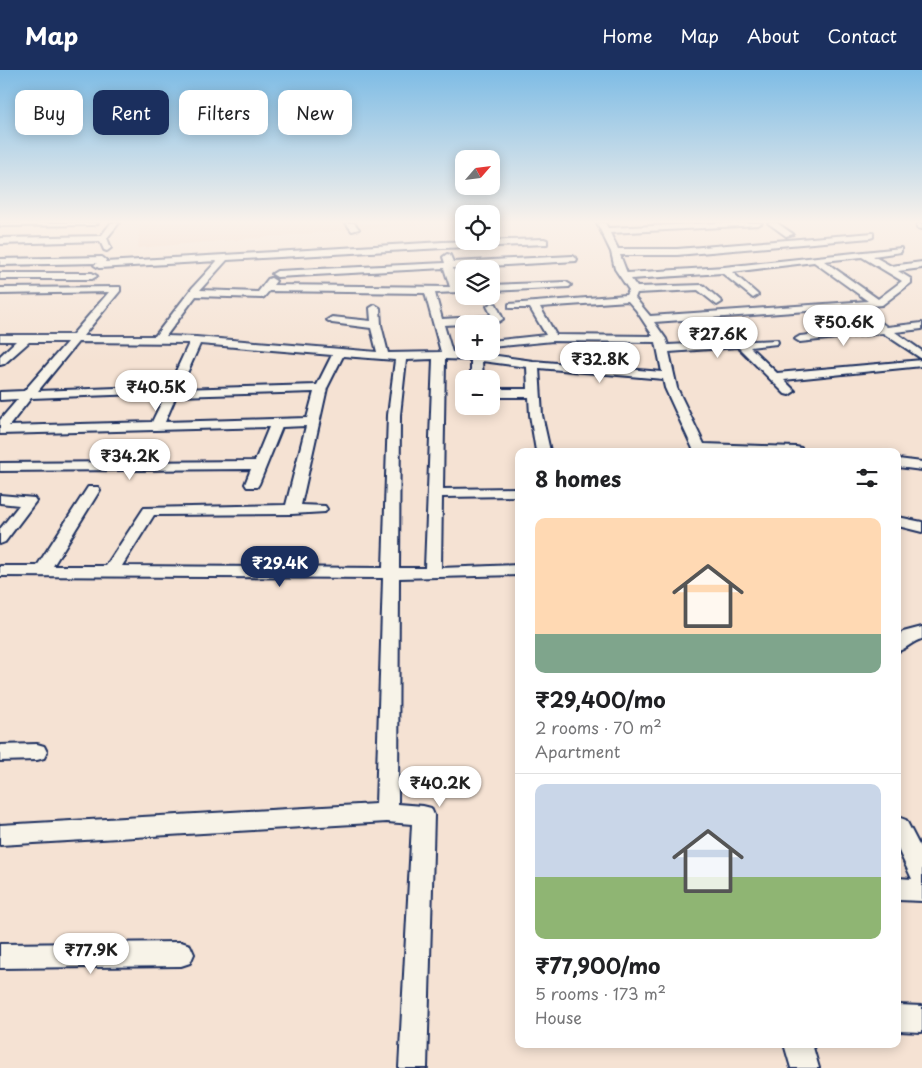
<!DOCTYPE html>
<meta charset="utf-8">
<style>
:root{--surface:#fff;--page:#f6f6f6;--text:#202124;--muted:#757577;--line:#e0e0e0;--accent:#1b2f5e}
body{margin:0;font-family:"Playpen Sans",sans-serif;background:var(--page);color:var(--text);height:100vh;display:flex;flex-direction:column;font-size:19px;white-space:nowrap}
*{box-sizing:border-box;margin:0}
p{font-size:16px;color:var(--muted)}
.icon{flex:none;width:28px;height:28px;fill:none;stroke:currentColor;stroke-width:2;stroke-linecap:round;stroke-linejoin:round}
.map{position:relative;flex:1;overflow:hidden}
.sheet{position:absolute;left:515px;top:378px;width:386px;height:600px;display:flex;flex-direction:column;background:var(--surface);border-radius:10px;box-shadow:0 2px 12px #0003}
.sheet>*{flex:none}
.top-card{position:absolute;left:15px;top:20px;width:425px;height:45px;display:flex;gap:10px}
.needle{width:32px;rotate:62deg}
.tools{position:absolute;left:455px;top:80px;display:grid;gap:10px}
.tools a{display:grid;place-items:center;width:45px;height:45px;border-radius:10px;background:var(--surface);box-shadow:0 2px 12px #0003;font-size:25px}
.price{position:absolute;translate:-50% -42px;padding:0 11px;border-radius:18px;background:#fff;color:#222;font-size:16px;line-height:32px;filter:drop-shadow(0 1px 2px #0008)}
.price::after{content:'';position:absolute;left:50%;top:30px;width:15px;height:11px;margin-left:-8px;background:inherit;clip-path:polygon(0 0,100% 0,50% 100%)}
.price.selected{background:var(--accent);color:#fff}
ul{padding:0;list-style:none}
li{display:grid;align-content:center;gap:10px;height:265px;padding:0 20px}
li+li{border-top:1px solid var(--line)}
li span{display:grid;place-items:center;height:155px;border-radius:10px;color:#555}
li>.icon{margin-inline-start:auto}
span .icon{width:90px;height:90px;fill:#fffc;stroke-width:1}
li b{font-size:21px}
h2{display:flex;justify-content:space-between;align-items:center;height:60px;padding:0 20px;font-size:21px}
.pill{padding:0 18px;border-radius:10px;background:var(--surface);box-shadow:0 2px 12px #0003;font-size:18px;line-height:45px}
.pill.selected{background:var(--accent);color:#fff}
header{display:flex;align-items:center;gap:30px;box-sizing:border-box;height:70px;padding:0 25px;background:var(--accent);color:#fff}
header strong{font-size:24px}
nav{display:flex;gap:28px;margin-inline-start:auto;font-size:18px}
.map>svg:first-child{display:block}
.built{fill:#f4d7c4}
.lines{fill:none;stroke-linecap:round;stroke-linejoin:round}
.minor-casing{stroke:#1b2f5e;stroke-width:4}
.minor{fill:#f7f3e8;fill-rule:evenodd}
</style>
<header>
<strong>Map</strong>
<nav><a>Home</a><a>Map</a><a>About</a><a>Contact</a></nav>
</header>
<div class="map">
<svg width="922" height="998" viewBox="0 0 922 998">
<rect width="100%" height="100%" fill="#f5e2d3"/>
<filter id="ink" filterUnits="userSpaceOnUse"><feTurbulence type="fractalNoise" baseFrequency=".02" numOctaves="2"/><feDisplacementMap in="SourceGraphic" scale="10" xChannelSelector="R" yChannelSelector="G"/><feConvolveMatrix kernelMatrix="1 2 1 2 8 2 1 2 1" color-interpolation-filters="sRGB"/></filter>
<g filter="url(#ink)">
<path class="built" d="M140,153H432L138,178Z"/>
<g class="lines">
<g class="minor-casing">
<path id="minor" d="M0,153H98L94,155L0,156Z
M111,153H119L107,168L111,178L107,181L104,180L100,171L0,174V168L101,166Z
M346,153H354L359,159L352,161Z
M597,153H605L608,158L717,153H762L758,155L610,163L618,179H677L873,163V167L870,168L677,185H620L627,203L724,197L901,178V182L873,186L891,196L922,192V198L898,201L911,209V213L882,235L860,237L887,257L922,253V259L895,262L922,281V289L883,263L800,272L795,269L800,266L875,258L848,238L654,252L666,269L668,275L777,270L778,272L777,274L750,277L777,303L922,290V296L784,310L795,321L789,325L785,324L738,277L669,282L677,318L704,374L796,377L801,378L803,381H694L665,318L663,309L539,298L542,345L550,381H536L530,345L529,327H491V319H528L527,297L482,291L483,309H471V290L445,289L443,419L519,418V426L442,427L441,498L519,495V505L399,508L398,734L423,736L431,738L434,745L427,998H399L412,754L387,752L0,775V755L376,734L383,508L0,506V496H37L88,417H98L100,420L53,496H106L144,438L286,435L306,356L282,357L259,414L257,417H247L245,414L251,399L0,401V393L255,391L269,357L0,364V350L18,329L0,330V322L24,321L67,272H29L4,294L0,295V286L16,271H0V265H72L109,222L0,224V218L120,217V221L83,266H155L193,217L217,191L99,198L94,195L97,193L0,195V189L102,187L106,190L105,192L443,172L544,169L547,170V174L443,178L227,190L200,220L258,222L268,209L271,208L276,211L273,215L450,217L444,198L277,207L272,204L277,201L445,193L443,187L447,184L450,185L453,192L573,186L577,189L576,191L453,198L461,220L459,222L435,223L442,249L492,246L487,236L492,233L496,234L503,249L498,252L444,255L452,282L476,283L533,291L662,302L656,272L553,271L491,277V271L546,265L530,238H509V234L626,225L629,220L615,199L611,182ZM862,187L902,211L878,229L824,191ZM814,192L868,231L650,246L635,228L637,223L698,220L717,235L722,232L703,215L637,217L631,209L722,203L753,228L758,225L756,223L732,202ZM269,221L425,223L441,282L388,283L381,255L380,238L375,235L370,238L371,251L332,247L327,250L332,253L371,258L377,282L196,267L166,266L196,226L261,228L264,227ZM628,231L636,240L653,266L556,265L540,237ZM78,272L189,273L169,316L38,321ZM200,274L332,285L317,315L180,319ZM343,286L395,290L388,345L383,498L122,496L154,445L292,444L325,442L327,439L325,436L301,435L327,318ZM433,289L425,498H399L400,345L406,290ZM314,322L307,348L165,352L176,326ZM166,323L152,352L9,356L31,328Z
M768,153H777L793,164L786,166Z
M917,154H922V159L917,158Z
M0,203H92L97,206L92,209H0Z
M566,212L571,215L569,217L491,221V215Z
M898,389L922,392V400L898,397Z
M0,425L34,428L36,431L5,472L0,474V459L19,435L0,433Z
M898,447L922,452V462L898,456Z
M922,557V569C912,571 907,579 898,581V566L903,562Z
M37,674L44,676L47,682L44,688L37,690L0,691V675Z
M898,747L906,750L922,781V831L898,830V808L912,809L898,779Z
M181,872L190,875L194,884L190,893L181,896L0,898V874Z
M898,935L922,936V962L898,961Z
M784,974H812L819,998H791Z"/>
</g>
<use href="#minor" class="minor"/>
</g>
</g>
<linearGradient id="sky" x2="0" y2="1"><stop stop-color="#7ebce5"/><stop offset="0.52" stop-color="#faf2eb"/><stop offset="1" stop-color="#faf2eb" stop-opacity="0"/></linearGradient>
<rect width="922" height="292" fill="url(#sky)"/>
</svg>
<div class="tools">
<a><svg class="needle" viewBox="-14 -14 28 28"><path d="M0-13l5 13h-10z" fill="#e53935"/><path d="M0 13l5-13h-10z" fill="#757577"/></svg></a>
<a><svg class="icon" aria-label="locate" viewBox="0 0 24 24"><circle cx="12" cy="12" r="6"/><path d="M12 2v4M12 18v4M2 12h4M18 12h4"/></svg></a>
<a><svg class="icon" aria-label="layers" viewBox="0 0 24 24"><path d="M12 4l9 5-9 5-9-5zM3 14l9 5 9-5"/></svg></a>
<a>+</a>
<a>−</a>
</div>
<b class="price" style="left:844px;top:277px">₹50.6K</b>
<b class="price" style="left:718px;top:289px">₹27.6K</b>
<b class="price" style="left:600px;top:314px">₹32.8K</b>
<b class="price" style="left:156px;top:342px">₹40.5K</b>
<b class="price" style="left:130px;top:411px">₹34.2K</b>
<b class="price selected" style="left:280px;top:518px">₹29.4K</b>
<b class="price" style="left:440px;top:738px">₹40.2K</b>
<b class="price" style="left:91px;top:905px">₹77.9K</b>
<div class="top-card">
<a class="pill">Buy</a>
<a class="pill selected">Rent</a>
<a class="pill">Filters</a>
<a class="pill">New</a>
</div>
<section class="sheet">
<h2>8 homes<svg class="icon" aria-label="filters" viewBox="0 0 24 24"><path d="M4 7h16M4 17h16"/><circle cx="9" cy="7" r="2"/><circle cx="15" cy="17" r="2"/></svg></h2>
<ul>
<li><span style="background:linear-gradient(#ffd9b3 75%,#7fa58c 0)"><svg class="icon" aria-label="home" viewBox="0 0 24 24"><path d="M3 11l9-7 9 7M6 9v11h12V9"/></svg></span><div><b>₹29,400/mo</b><p>2 rooms · 70 m²</p><p>Apartment</p></div></li>
<li><span style="background:linear-gradient(#c9d6e8 60%,#8fb573 0)"><svg class="icon" aria-label="home" viewBox="0 0 24 24"><path d="M3 11l9-7 9 7M6 9v11h12V9"/></svg></span><div><b>₹77,900/mo</b><p>5 rooms · 173 m²</p><p>House</p></div></li>
</ul>
</section>
</div>
